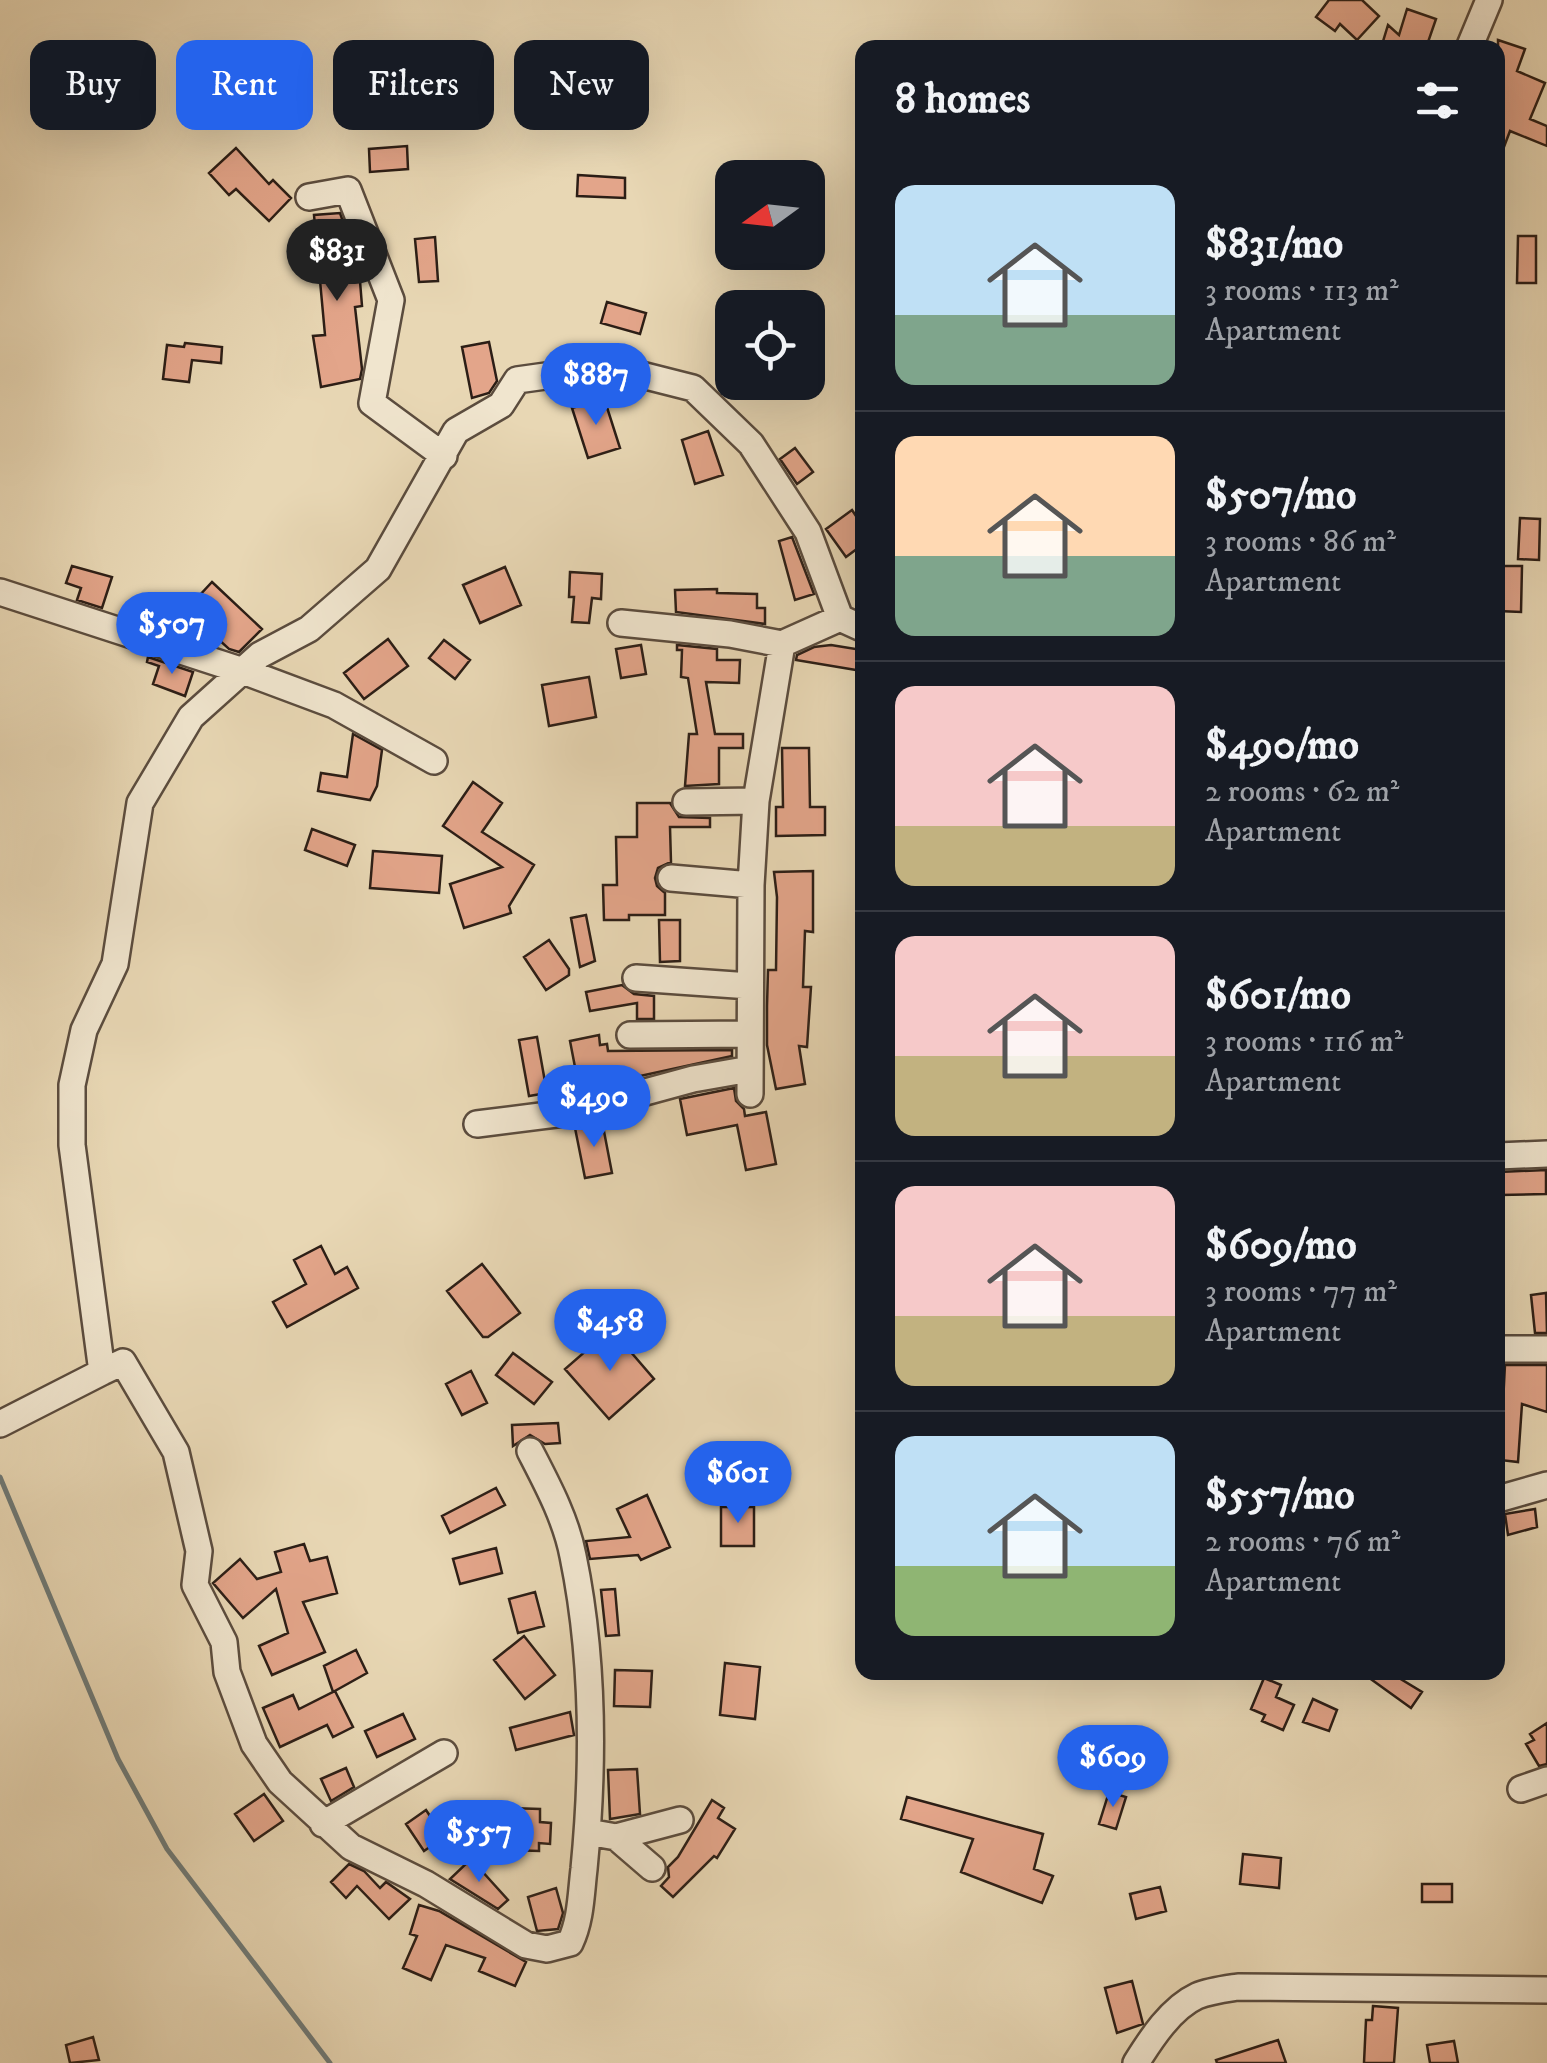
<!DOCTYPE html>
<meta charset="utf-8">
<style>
:root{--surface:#171b24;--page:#242831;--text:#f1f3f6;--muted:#9ea1a6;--line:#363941;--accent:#2563eb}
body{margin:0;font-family:"IM FELL DW Pica",serif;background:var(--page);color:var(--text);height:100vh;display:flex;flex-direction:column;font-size:38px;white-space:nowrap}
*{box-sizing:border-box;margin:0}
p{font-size:32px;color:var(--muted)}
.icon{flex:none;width:55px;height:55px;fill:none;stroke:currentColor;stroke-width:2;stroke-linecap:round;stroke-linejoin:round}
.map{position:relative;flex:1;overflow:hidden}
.side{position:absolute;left:855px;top:40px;width:650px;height:1640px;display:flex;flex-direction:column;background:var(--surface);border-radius:20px;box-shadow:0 10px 40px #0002}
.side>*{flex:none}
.banner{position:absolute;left:30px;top:40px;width:675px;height:90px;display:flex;gap:20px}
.needle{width:65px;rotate:255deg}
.tools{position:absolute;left:715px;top:160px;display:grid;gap:20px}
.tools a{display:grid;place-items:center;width:110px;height:110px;border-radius:20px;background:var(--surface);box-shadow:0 10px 40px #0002;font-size:50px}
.price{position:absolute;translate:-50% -85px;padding:0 22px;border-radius:35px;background:var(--accent);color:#fff;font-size:32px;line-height:65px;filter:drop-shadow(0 2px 5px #0008)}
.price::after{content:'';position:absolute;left:50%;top:60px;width:30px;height:22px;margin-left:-15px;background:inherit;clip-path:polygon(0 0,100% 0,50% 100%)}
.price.current{background:#222;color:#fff}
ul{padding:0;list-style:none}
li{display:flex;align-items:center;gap:30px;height:250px;padding:0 40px}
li+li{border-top:2px solid var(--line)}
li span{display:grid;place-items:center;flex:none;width:280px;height:200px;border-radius:20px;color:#555}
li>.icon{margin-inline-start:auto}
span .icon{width:120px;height:120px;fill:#fffc;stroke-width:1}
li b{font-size:42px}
h2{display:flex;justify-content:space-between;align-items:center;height:120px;padding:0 40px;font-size:42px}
.tag{padding:0 35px;border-radius:20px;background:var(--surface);box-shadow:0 10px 40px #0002;font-size:35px;line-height:90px}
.tag.current{background:var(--accent);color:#fff}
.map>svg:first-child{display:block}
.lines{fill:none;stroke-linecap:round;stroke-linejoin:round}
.stream{stroke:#6f7a77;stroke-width:5}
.building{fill:#e3a58a;stroke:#2c1e16;stroke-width:2.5}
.minor-casing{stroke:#5b4c3e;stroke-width:30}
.minor{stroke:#f0e5ce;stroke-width:25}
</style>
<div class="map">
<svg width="1547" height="2063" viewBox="0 0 1547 2063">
<rect width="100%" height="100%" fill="#e8d7b4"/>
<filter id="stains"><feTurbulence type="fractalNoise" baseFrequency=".002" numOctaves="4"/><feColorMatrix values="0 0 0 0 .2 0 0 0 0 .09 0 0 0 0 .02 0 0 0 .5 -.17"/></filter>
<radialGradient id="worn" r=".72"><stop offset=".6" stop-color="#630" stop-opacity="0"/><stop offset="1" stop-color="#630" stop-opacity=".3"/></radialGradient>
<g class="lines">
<path class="stream" d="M0,1477L118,1759L167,1849L330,2063"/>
</g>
<path class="building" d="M1329,0H1362L1379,16L1357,40L1340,24L1335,31L1316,17Z
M1407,9L1436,19L1426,48H1381L1388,25L1399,35Z
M1498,40L1525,49L1517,71L1545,83L1530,119L1547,126V146L1510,131L1499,160Z
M407,146L408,169L370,172L369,149Z
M236,148L269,184L273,180L291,198L269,221L236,189L229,195L209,173Z
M578,175L625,178V198L577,196Z
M340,213L348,236L351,270L359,269L362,306L355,307L362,369L360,379L321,387L313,336L325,335L314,215Z
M1518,236H1536V283H1517Z
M435,237L438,281L419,282L415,239Z
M607,302L646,313L640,334L601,323Z
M489,342L497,381L489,393L472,398L462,347Z
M185,343L222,347L221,363L192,360L189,382L163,379L167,345L184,347Z
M604,398L620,448L588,458L572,408Z
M708,431L723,475L695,484L682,440Z
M795,448L813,472L797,484L780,459Z
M852,510L862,525V545L846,557L826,529Z
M1520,518L1540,519L1539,560L1518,559Z
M792,537L814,594L795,600L779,541Z
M72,566L112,577L102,608L77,600L81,588L66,583Z
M1498,566H1522L1521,612L1498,611Z
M505,567L521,605L480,623L463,585Z
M570,572L602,574L601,599L592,598L589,623L572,622L574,597H569Z
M212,582L262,629L239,652L229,649L186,610Z
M717,589V593L757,594V608H765V624L676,612L675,590Z
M388,639L408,666L364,699L344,673Z
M444,640L470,660L455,679L429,658Z
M641,645L646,674L621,678L616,649Z
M677,645L717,649V660H740L739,683L706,682L715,734H743V748H719V784L685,786L689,734H697L688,678L681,677L682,650H677Z
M831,645L862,650V671L796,660L797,655L814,647Z
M148,657L193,672L185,696L153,684L159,666L147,662Z
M589,677L596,717L549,726L542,685Z
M353,734L382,750L377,786L370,800L318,791L321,773L347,777Z
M782,748H809L810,807H825V835L776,836V807H783Z
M473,782L502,803L482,832L534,865L509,906L511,913L464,928L450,884L502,867L443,826Z
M637,803H670L679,817L710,818V827H670L671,862L658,868L655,878L657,886L665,893V915H629V920H604L603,885H617L616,837H637Z
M312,829L355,845L347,866L305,850Z
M373,851L442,856L439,893L370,888Z
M813,871V932L805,931L803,987H811L807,1047L799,1046L805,1084L776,1089L767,1045V1006L768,970H776L777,897L774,872Z
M586,915L595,961L580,967L571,918Z
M659,920H680V961L660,962Z
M549,940L569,969V975L546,990L524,957Z
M622,985L634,994L654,996V1019H637V1003L590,1011L586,992Z
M599,1035L600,1045L607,1044L608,1051L732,1050V1056L608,1083L580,1093L570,1041Z
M537,1037L547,1093L529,1096L519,1040Z
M734,1088L736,1101L744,1109L745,1116L766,1112L776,1164L746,1170L737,1125L687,1135L680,1099Z
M602,1121L612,1173L585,1178L575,1128Z
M1546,1170V1194L1500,1195L1499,1172Z
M321,1246L335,1274L347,1267L358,1288L287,1327L273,1302L306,1284L294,1260Z
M482,1264L520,1313L488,1337H483L447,1291Z
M1546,1293L1547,1333H1535L1531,1295Z
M611,1329L654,1379L609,1419L565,1369Z
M513,1353L552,1382L534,1404L496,1375Z
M1505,1365H1547V1412L1522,1404L1518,1462L1500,1460Z
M471,1371L487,1403L462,1415L446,1384Z
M558,1423L560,1443L545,1444L530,1435L513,1446L512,1425Z
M709,1461H730V1493L708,1492Z
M496,1488L505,1505L450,1533L442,1516Z
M647,1495L670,1547L641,1560L638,1555L590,1559L586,1541L630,1537L617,1509Z
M721,1507H754V1546H721Z
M1535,1509L1537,1527L1508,1535L1505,1514Z
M304,1544L310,1561L327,1557L337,1593L303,1602L325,1652L272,1675L259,1646L288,1633L276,1589L243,1618L213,1583L240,1559L257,1579L281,1572L275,1552Z
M496,1548L502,1573L460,1584L453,1559Z
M615,1589L619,1635L606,1636L601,1590Z
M535,1592L544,1626L518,1633L509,1599Z
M524,1636L555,1675L525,1699L494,1660Z
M356,1650L367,1673L333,1692L324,1666Z
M725,1663L760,1667L755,1719L720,1715Z
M615,1670L652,1671L650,1707L614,1706Z
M1361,1672H1389L1422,1692L1411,1708Z
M1264,1678L1281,1685L1276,1697L1294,1705L1283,1730L1262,1721L1265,1715L1251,1709Z
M335,1691L353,1727L333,1737L327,1725L280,1747L263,1708L293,1695L299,1709Z
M1313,1699L1337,1710L1329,1731L1303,1722Z
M570,1712L574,1735L516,1750L510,1728Z
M403,1714L415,1739L377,1757L365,1731Z
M1547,1723V1764L1539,1766L1526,1744L1534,1740L1530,1734Z
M346,1768L354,1787L331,1801L321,1779Z
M637,1769L640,1814L610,1819L608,1770Z
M1109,1792L1126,1797L1116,1829L1099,1824Z
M264,1794L283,1821L254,1841L235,1814Z
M907,1797L1043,1834L1034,1869L1053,1876L1042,1903L961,1872L973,1839L901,1819Z
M712,1800L724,1808L718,1818L735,1829L717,1858L714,1856L673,1897L661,1886L669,1877L668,1867L678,1857Z
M509,1808L540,1809V1822L551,1823L550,1844L539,1843V1851L508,1850Z
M426,1810L444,1837L424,1851L406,1824Z
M1243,1854L1281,1858L1279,1888L1240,1884Z
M471,1859L508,1900L498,1909L450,1879Z
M349,1864L364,1871L380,1888L386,1882L410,1899L389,1919L357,1886L346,1898L331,1882Z
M1422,1884H1452V1902H1422Z
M1160,1887L1166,1911L1136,1919L1130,1894Z
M556,1888L563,1913L558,1929L537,1931L528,1897Z
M419,1905L439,1911L526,1962L515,1986L479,1971L485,1958L446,1945L431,1980L403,1968L417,1936L410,1934Z
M1132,1981L1143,2024L1117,2033L1105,1988Z
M1373,2006L1398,2008L1394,2063H1364L1366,2020H1372Z
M93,2037L99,2060L70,2063L66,2045Z
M1278,2040L1286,2063H1217L1216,2060Z
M1454,2041L1458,2063H1430L1427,2045Z"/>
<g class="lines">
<g class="minor-casing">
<path id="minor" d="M1469,48L1489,0
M309,197L348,190L391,300L372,403L444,456
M0,592L243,671L334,705L434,761
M621,623L730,634L782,644L840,618
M686,802L756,801
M671,878L751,885
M636,978L750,986
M630,1035L750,1034
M750,1094L751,885L756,801L782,644
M477,1124L572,1112L693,1079L750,1069
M1498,1156L1547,1154
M1498,1349H1547
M102,1372L123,1362L176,1452L199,1551L195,1585L224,1642L227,1672L254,1744L280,1782L351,1847L426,1884L526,1945L547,1949L570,1943C581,1920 581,1894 584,1869C594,1766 594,1658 573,1556C566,1519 547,1484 530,1451
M0,1424L102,1372L72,1145V1085L84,1030L115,964L140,803L191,717L260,655L309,629L378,569L456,431L501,405L517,380L610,367L693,388L751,444L808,532L840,618L862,628
M1498,1499L1547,1485
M1521,1789L1547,1780
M323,1824L444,1753
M588,1832L616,1837L680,1820
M616,1837L652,1868
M1136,2063C1151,2039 1171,2008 1197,1996C1209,1991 1225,1989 1238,1987L1547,1990"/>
</g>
<use href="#minor" class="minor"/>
</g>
<rect width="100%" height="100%" filter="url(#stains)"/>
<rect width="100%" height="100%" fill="url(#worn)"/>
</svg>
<div class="tools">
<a><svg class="needle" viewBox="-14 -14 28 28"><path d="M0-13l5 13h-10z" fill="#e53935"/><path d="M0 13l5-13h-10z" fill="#9ea1a6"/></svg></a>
<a><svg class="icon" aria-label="locate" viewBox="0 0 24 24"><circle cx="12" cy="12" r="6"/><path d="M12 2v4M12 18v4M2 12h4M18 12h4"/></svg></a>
</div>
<b class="price current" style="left:337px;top:304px">$831</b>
<b class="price" style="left:596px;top:428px">$887</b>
<b class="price" style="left:172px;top:677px">$507</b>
<b class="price" style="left:594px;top:1150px">$490</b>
<b class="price" style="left:610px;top:1374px">$458</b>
<b class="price" style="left:738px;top:1526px">$601</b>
<b class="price" style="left:1113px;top:1810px">$609</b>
<b class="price" style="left:479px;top:1885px">$557</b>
<div class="banner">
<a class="tag">Buy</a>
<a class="tag current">Rent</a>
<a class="tag">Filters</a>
<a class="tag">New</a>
</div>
<section class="side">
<h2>8 homes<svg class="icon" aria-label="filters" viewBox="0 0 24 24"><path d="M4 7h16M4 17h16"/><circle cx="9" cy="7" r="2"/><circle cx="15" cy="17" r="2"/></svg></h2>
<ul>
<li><span style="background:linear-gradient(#bfe0f5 65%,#7fa58c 0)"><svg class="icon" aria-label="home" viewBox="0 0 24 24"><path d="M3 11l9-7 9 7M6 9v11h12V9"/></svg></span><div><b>$831/mo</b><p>3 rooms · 113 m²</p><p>Apartment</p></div></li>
<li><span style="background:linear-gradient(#ffd9b3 60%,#7fa58c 0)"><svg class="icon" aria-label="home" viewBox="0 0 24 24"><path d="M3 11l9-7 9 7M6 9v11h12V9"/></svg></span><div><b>$507/mo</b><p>3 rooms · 86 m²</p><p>Apartment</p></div></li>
<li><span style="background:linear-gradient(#f6c9c9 70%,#c2b280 0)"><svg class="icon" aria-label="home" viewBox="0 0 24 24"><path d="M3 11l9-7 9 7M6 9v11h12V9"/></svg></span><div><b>$490/mo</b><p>2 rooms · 62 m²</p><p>Apartment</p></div></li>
<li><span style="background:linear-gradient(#f6c9c9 60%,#c2b280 0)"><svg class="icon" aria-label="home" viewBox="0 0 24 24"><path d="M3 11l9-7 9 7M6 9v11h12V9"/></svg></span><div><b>$601/mo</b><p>3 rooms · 116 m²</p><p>Apartment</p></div></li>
<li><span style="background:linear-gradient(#f6c9c9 65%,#c2b280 0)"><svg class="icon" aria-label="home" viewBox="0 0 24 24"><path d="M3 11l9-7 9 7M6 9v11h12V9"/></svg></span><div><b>$609/mo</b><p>3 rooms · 77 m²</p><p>Apartment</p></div></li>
<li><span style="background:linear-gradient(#bfe0f5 65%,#8fb573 0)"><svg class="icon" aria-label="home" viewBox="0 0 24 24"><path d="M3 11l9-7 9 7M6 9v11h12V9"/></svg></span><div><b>$557/mo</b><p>2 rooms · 76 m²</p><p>Apartment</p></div></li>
</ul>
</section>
</div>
